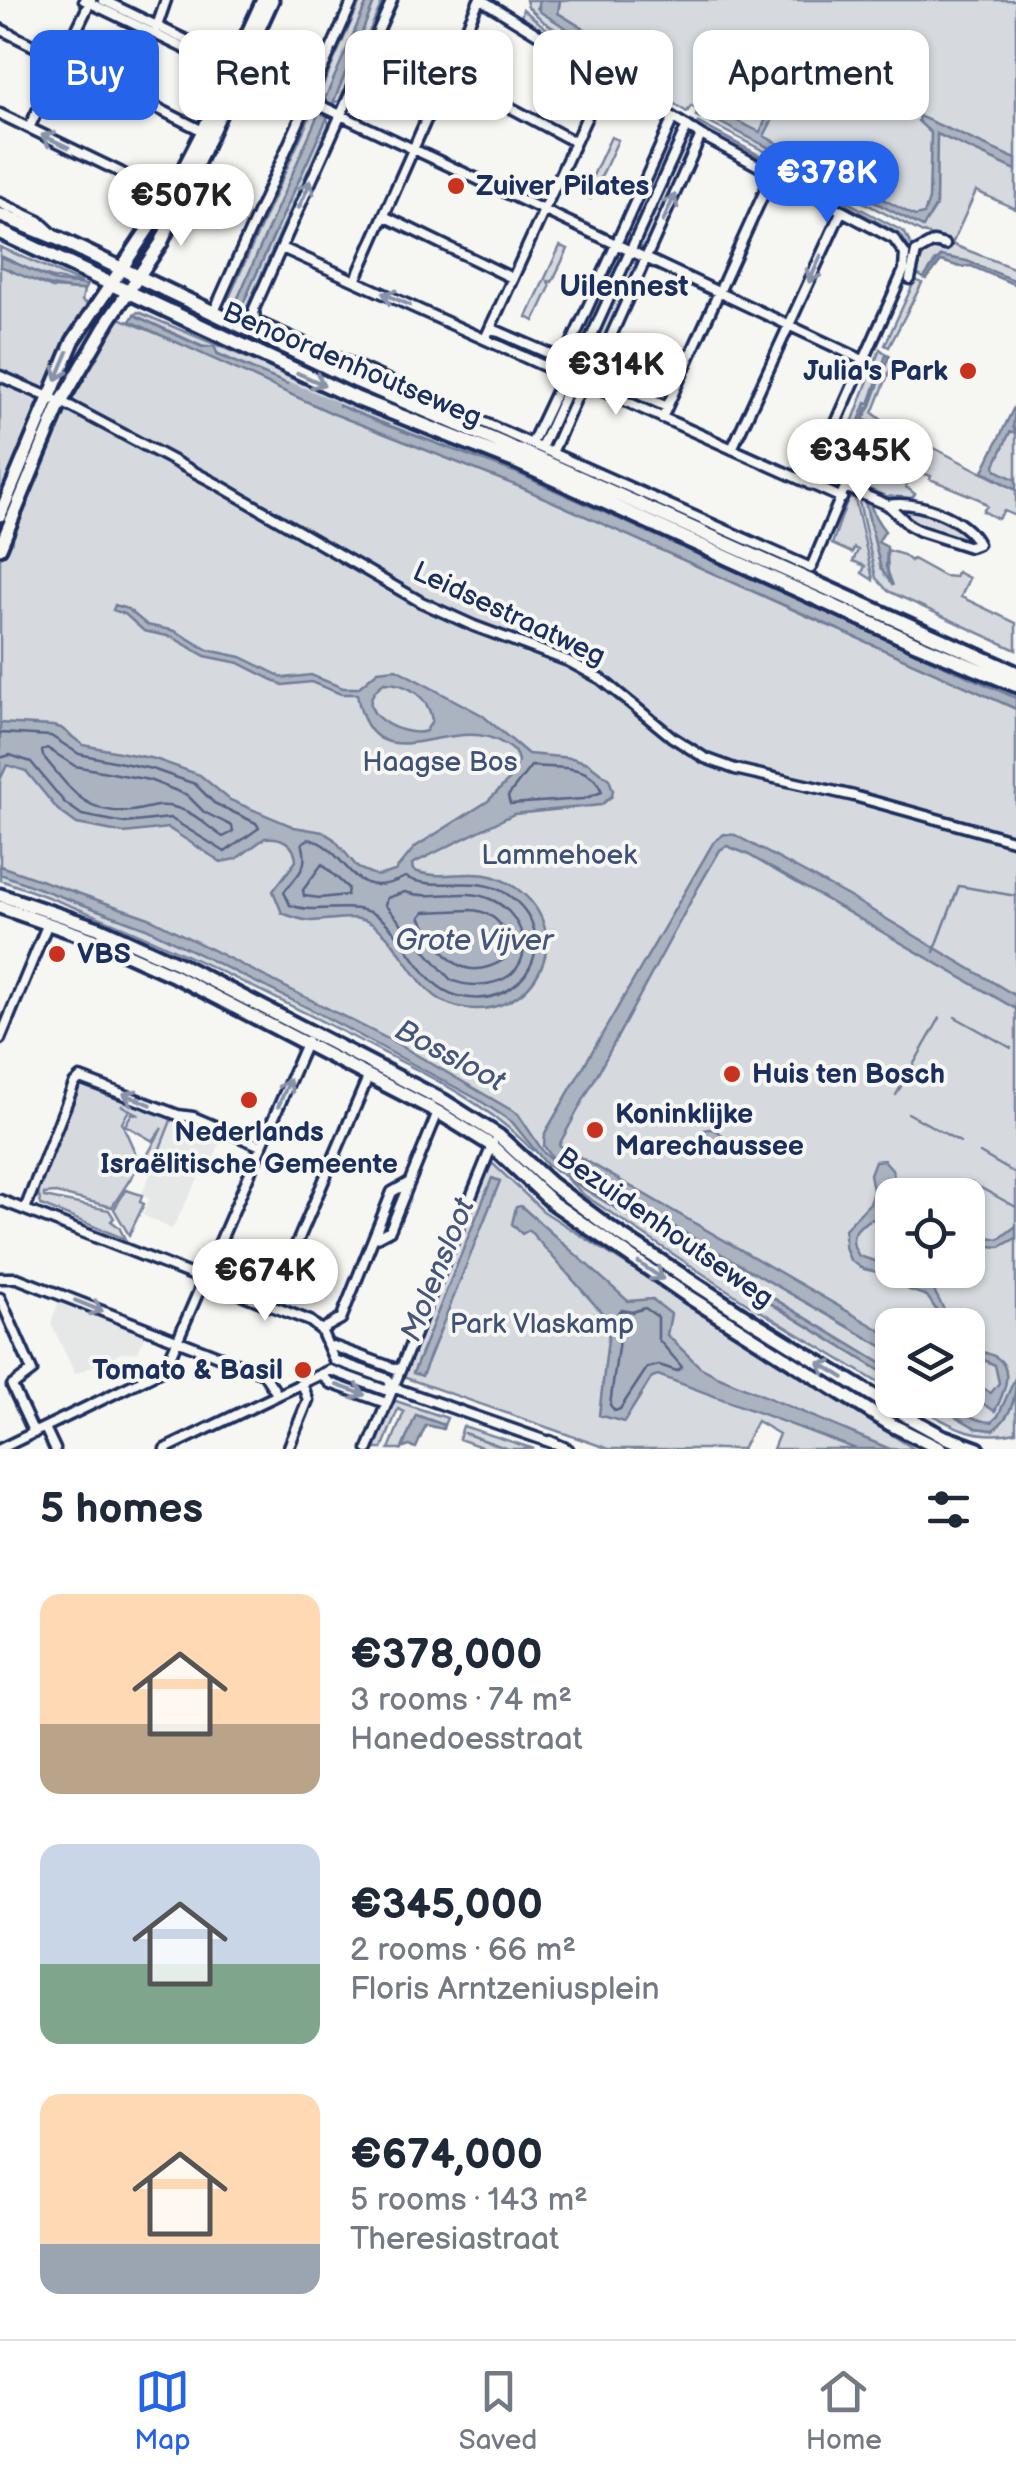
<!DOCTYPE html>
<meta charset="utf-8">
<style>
:root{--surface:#fff;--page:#f6f6f7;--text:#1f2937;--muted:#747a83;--line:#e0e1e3;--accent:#2563eb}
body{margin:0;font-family:"Balsamiq Sans",sans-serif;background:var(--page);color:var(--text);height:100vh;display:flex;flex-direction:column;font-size:38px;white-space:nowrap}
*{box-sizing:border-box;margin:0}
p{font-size:32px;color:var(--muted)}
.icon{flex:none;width:55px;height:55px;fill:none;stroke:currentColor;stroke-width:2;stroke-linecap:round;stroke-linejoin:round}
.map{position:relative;height:1449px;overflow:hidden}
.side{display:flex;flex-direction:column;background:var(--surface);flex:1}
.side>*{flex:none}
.banner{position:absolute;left:30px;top:30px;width:958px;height:90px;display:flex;gap:20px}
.fabs{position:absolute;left:875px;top:1178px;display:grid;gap:20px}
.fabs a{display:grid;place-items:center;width:110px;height:110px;border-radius:20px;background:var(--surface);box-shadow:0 2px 8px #0004;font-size:50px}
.price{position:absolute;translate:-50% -85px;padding:0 22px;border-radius:35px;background:#fff;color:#222;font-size:32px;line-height:65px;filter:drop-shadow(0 2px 5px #0008)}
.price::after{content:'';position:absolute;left:50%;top:60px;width:30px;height:22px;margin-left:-15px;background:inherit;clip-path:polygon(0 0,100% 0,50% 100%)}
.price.current{background:var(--accent);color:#fff}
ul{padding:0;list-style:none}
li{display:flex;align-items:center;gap:30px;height:250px;padding:0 40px}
li span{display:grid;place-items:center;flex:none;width:280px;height:200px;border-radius:20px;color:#555}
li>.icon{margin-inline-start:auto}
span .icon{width:120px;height:120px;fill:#fffc;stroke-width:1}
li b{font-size:42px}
h2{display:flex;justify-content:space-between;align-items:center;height:120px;padding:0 40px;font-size:42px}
.chip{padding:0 35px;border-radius:20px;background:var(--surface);box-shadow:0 2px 8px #0004;font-size:35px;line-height:90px}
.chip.current{background:var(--accent);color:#fff}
.tabs{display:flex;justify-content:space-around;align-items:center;height:140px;border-top:2px solid var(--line);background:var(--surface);font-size:28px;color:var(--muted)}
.tabs a{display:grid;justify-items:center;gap:5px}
.tabs .current{color:var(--accent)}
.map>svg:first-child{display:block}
.built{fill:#e6e7e7}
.green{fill:#d6d9dd;stroke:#78849e;stroke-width:2.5;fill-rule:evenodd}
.water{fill:#abb2c0;stroke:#717e99;stroke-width:2.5;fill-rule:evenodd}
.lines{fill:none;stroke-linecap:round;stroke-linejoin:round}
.shore{stroke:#556385;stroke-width:2.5}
.stream{stroke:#717e99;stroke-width:2.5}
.canal{stroke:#abb2c0;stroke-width:8}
.street-casing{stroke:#1b2f5e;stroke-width:15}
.secondary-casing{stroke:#1b2f5e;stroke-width:19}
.primary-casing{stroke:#1b2f5e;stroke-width:20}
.street{stroke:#f6f6f2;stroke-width:8}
.secondary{stroke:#f6f6f2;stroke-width:11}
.primary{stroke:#f6f6f2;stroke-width:12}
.oneway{stroke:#8892a8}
.poi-dot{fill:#c8321e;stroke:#f6f6f2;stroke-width:4}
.labels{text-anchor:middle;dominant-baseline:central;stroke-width:8;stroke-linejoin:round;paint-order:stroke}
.poi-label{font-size:28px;font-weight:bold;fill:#1b2f5e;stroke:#f6f6f2;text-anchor:start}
.street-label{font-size:28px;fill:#1b2f5e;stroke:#f6f6f2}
.park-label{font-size:28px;fill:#405177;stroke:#f6f6f2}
.neighbourhood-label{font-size:30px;font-weight:bold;fill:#1b2f5e;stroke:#f6f6f2}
.water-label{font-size:30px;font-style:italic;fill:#46567b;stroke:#f6f6f2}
</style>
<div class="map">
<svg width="1016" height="1449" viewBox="0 0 1016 1449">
<rect width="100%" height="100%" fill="#f6f6f2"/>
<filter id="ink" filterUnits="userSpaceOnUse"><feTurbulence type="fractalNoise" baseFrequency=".01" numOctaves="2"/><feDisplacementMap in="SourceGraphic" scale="20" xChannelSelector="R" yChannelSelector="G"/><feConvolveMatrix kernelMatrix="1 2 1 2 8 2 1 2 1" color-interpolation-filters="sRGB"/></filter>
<g filter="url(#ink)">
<path class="built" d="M173,1118L222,1138L208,1171L203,1169L172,1229L143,1215L149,1199L142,1194Z
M59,1301L145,1336L138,1352L121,1353L75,1374L51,1323Z"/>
<path class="green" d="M361,0H368L326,100L320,92Z
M375,0H383L339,101L333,103Z
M526,0H539L537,8L637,73L642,65L558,13L560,0H1016V209L976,191L953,242L923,233L696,116L698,110L691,106L687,112L544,22L528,7Z
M523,9L543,26L609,67L606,71L521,18Z
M316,113L320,115L235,305L228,300L311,114Z
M327,118L329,124L247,307L241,308Z
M697,122L904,232L914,250H910L901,235Z
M669,130L679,134L630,242L620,238Z
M611,137L618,140L591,199L584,195Z
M686,138L695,142L647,250L638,245Z
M951,244L1016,269V281C989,270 966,260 936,260L924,278L915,273L927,247L938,245L948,249Z
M560,246L568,249L552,282L548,281L550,287L534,321L527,317Z
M0,247L82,283C51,281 28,269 0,256Z
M613,255L622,259L578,359L568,355Z
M631,261L640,266L594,367L585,362Z
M0,265L52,288L84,290L82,301L96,308L110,296L105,312L482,469L827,625L1016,704V1391L1012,1405L1016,1395V1432C972,1442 944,1422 907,1400H928L976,1428L993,1430L989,1423L974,1418L943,1400H968V1325H892V1370L568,1174L565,1171L571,1166L551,1156L557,1159L555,1164L542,1151L532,1150C484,1099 413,1068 351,1036C235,977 124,922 0,880ZM892,1195H968V1270H892Z
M915,280L922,283L889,347L885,345Z
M138,312L510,468L525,477L304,393L134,315Z
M880,349L894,360L873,413L887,424L1016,490V516L1004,511L998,519L983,511L987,506L979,499L930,479L931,476L922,473H909L906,487L915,494L912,498L886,496L868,489L862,463L871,423L863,419L870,408L886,356L869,405L866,404C860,434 854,457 863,487L855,483L847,436Z
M1016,415V485L989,469Z
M532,478L937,661L1016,689V698L532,480Z
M854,495L873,579V580L862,573L865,566L853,561L858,550L854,548L852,553L832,544L847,501Z
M858,497H865L881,569L888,576L887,550L904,555L911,561L913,559L944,576L955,577L957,572L969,578L961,597L1016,623V650L888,591L876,578Z
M898,506C924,510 955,518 972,540L965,543C941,537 910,530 895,508Z
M85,1083L172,1118L151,1171L141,1167L162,1128L153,1141L125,1125L132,1113L139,1115L121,1105L129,1110L122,1123L140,1164L112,1207L56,1193L44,1194V1197L109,1210L114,1218L111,1221L119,1227L125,1239L41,1205L38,1192L78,1088Z
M492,1163L543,1211L914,1449H773L779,1434L757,1421L742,1449H609L403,1377L478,1183L481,1185Z
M566,1178L892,1378V1391L747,1303L584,1195Z
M126,1190L142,1195L140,1202L144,1204L129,1235L114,1209Z
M553,1191L661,1265L968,1449L938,1446L832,1383L628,1251L550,1194Z
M396,1401L447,1418L444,1425L416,1415L402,1449H389L404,1412L398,1409L382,1449H374L392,1403Z
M463,1426L534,1449H487L459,1439Z"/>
<path class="water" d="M368,0H375L327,118L241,308L235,305Z
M539,0H560L558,13L643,65L638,73L539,11Z
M798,57L908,109L911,117L800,67L764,136L915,216L924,214L929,200L931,133L918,121L919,116L1016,159V170L937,134L936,206L923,227L717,121L721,113L760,132L792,61Z
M0,256L57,282L87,285L84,290C52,290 29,279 0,266Z
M941,256L967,261L1016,281V285L971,266L960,267L941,261L927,279L924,278Z
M134,315L202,347L214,346L218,355L386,425L517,473L1016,698V709L520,487L334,414L130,321Z
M886,355L889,356L870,408H867L863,419L871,423C859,457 861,502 885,531L878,542L887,547L886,567L893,586L881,569L856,464L858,439L855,431L866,403L869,404Z
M1016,403L1013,427L1016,432H1010L995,465L996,470L1016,480V490L983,471Z
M115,605L128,609L147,625L175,631L208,650L241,657L284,678L311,675L343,688H358L378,671L396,669L482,715L528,754L572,758L588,763L609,779L613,790L612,796L601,805L514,814L412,864L413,870C447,885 477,860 516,888C581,935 533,1023 458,1007C415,997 406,945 372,924C354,913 332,921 312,921C301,920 292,917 282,913L273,891L296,861C295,844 282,836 265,838L236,859L221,862L168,828L124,833L77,824L58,810L26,771L7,765L0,780V723L53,726L61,728L83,745L155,759L200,775L230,800L294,827L323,832L334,839L358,868L377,876L395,871L415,847L488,801L509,780L518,761C516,752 513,749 504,744C451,709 373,791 357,694H341L311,682L283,685L239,663L205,656L172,637L144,631L125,614L113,610ZM384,683C408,683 428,696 432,720L426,731C405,739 344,711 384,683Z
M724,834L735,835L848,896L1016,996V1009L747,854L727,846L720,850L699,886L559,1145L892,1337V1352L551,1156L544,1146L545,1133L713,843Z
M0,866L149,918L396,1043L518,1114L544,1153L568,1174L892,1370V1378L547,1165L512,1122L479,1100L320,1014L146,928L0,874Z
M696 1143a14 14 0 1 1 28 0a14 14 0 1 1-28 0Z
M884,1160L892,1169L898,1195H892V1270H905L912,1280L933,1289L947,1315L958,1325L945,1323L927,1296L909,1290L891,1275L864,1269L850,1260L845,1247V1229L870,1203L873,1190L870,1174L875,1161ZM872,1219L879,1222V1237L886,1254L878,1262L859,1256C847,1239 854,1227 872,1219Z
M492,1178L500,1181L422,1376L413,1373Z
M521,1206L628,1301L652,1299L671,1314L667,1335L700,1367L717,1376L890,1449H856L658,1375L652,1377L624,1422L599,1415L610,1322L529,1230L522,1234L512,1224L516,1207Z
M1016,1226V1238L1000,1247L968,1244V1234L999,1239Z
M968,1341C976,1354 984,1350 996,1357C1016,1369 1002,1397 995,1411L968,1395V1380L991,1393L999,1383L995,1365L968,1353Z
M1016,1376C1016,1397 1012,1417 993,1430L976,1428L928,1400C953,1400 968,1422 992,1422L998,1416Z
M416,1415L444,1425L443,1429L426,1425L416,1448L409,1446L402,1449Z"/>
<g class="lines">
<path class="shore" d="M0,733L51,736L79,754L152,769L195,784L214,803L256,823L259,828L225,852L170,818L125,823L82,815L65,803L31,762L10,755L0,758
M47,748L75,766L149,780L187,795L204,812L232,826L233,832L223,837C207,827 196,813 177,808C161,802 147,809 131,811C84,815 69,787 43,756L42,751Z
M531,766C556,769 592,762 602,792L583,799L510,804L508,796Z
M309,839C349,848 349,906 405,877C438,893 475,873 507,894C567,935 525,1013 458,996C421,987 408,938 379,917C353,899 319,916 290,905L284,892C298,874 310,868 302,843Z
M322,864L348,888L347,895L320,898L304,896L303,890Z
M405,892C433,901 464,887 490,899C513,908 532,938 520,963C509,986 469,990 450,979L385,905L387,898Z
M471,910C498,912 513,934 505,959C460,987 442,953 420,917L424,912Z
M645,1308L658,1317V1339L682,1367L677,1371L659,1365L647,1368L620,1409L615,1411L610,1405L620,1333L618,1314L622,1310L632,1312Z"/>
<path class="stream" d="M934,952L959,886L1016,896
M955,1017L1011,1048
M896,1095L940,1018
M908,1113L960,1142
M980,1153L1016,1174
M970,1182L1016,1207
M464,1433L508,1449"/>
<path class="canal" d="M291,387L334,405"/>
<g class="street-casing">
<path id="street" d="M84,0L211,61L225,80
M103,0L215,54H237
M392,0L254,309L255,321L811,568L845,487L834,430
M482,0L701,135L894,239L905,254
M0,29L203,131
M156,29L166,0
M446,73L573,141
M266,80L863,360
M0,114L120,172L168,199
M29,128L91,0
M0,203L39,221L52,233
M384,216L512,278
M282,248L564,375
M910,279L916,252L934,242L945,245
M355,281L479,0
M213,314L353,0
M490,328L564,360
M485,339L605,77
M594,374L667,407
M0,376L72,407L217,484L421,602L474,626L568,661L601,679L672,737L705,758L735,769L854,796L1016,841
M585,383L842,498
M662,418L772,175
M532,443L564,375V360L673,118
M541,448L687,126
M732,449L841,212
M552,453L578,394L594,374L701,135
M809,484L904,270L905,254
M845,487L888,505L909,525L920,531L970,547L978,544C965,517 916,500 888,505
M0,1039L48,923
M0,1200L310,1321L321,1330L334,1360
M25,1209L74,1084L80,1078L178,1115L193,1117L261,1146
M373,1239L392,1192L408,1183
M0,1278H17L264,1374L277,1394
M0,1298L32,1371L12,1386
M270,1306L369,1075
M321,1330L341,1319L373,1239L390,1230L438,1112
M329,1348L333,1346L399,1370
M334,1360L388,1379L392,1387
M321,1374L330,1383L386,1403
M12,1386L34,1433
M45,1428L55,1449
M550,1441L568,1449
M0,1449L165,1369L307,1041
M165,1449L330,1370L385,1390L392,1387L552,1443
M288,1449L308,1400L302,1383
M368,1449L493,1143"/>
</g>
<g class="secondary-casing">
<path id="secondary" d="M0,515L73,341L168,199L203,131L263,0
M0,548L60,404L109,320L161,243L272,0
M0,895L101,929L181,965L444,1101L499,1136L551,1184L613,1230L754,1322L913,1420L942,1436L978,1449
M0,907L95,940L175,976L438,1112L491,1145L553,1203L689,1297L890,1424L940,1449"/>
</g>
<g class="primary-casing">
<path id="primary" d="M0,215L59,239L357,381L536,458L1016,673
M0,232L355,398L517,462L917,644L1016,685"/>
</g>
<use href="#street" class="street"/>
<use href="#secondary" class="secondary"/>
<use href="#primary" class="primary"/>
</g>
<defs><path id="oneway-shaft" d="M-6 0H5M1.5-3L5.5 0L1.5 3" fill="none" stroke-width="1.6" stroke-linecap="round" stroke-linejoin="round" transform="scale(2.5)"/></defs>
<g class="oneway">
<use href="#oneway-shaft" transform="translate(55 141) rotate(-155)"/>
<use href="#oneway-shaft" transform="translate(305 194) rotate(-66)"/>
<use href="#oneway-shaft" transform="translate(669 208) rotate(-66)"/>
<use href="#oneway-shaft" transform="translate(815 269) rotate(114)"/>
<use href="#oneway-shaft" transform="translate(396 299) rotate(-156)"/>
<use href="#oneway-shaft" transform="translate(62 366) rotate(113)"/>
<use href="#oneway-shaft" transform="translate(311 379) rotate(24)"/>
<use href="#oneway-shaft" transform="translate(284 1093) rotate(-67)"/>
<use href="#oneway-shaft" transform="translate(137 1099) rotate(-158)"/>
<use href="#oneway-shaft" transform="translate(651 1271) rotate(34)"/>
<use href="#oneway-shaft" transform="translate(89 1306) rotate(22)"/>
<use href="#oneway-shaft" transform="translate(831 1370) rotate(-149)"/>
<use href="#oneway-shaft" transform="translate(351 1390) rotate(19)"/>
</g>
</g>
<g class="poi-dot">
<circle cx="456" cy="186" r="10"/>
<circle cx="968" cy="371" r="10"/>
<circle cx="57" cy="954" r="10"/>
<circle cx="732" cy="1074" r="10"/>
<circle cx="249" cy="1100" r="10"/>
<circle cx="595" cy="1130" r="10"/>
<circle cx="303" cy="1370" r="10"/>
</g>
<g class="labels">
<g class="poi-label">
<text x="476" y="186">Zuiver Pilates</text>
<text x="948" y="371" text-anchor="end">Julia's Park</text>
<text x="77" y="954">VBS</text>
<text x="752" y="1074">Huis ten Bosch</text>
<text x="615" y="1114">Koninklijke<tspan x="615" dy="32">Marechaussee</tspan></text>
<text x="249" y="1132" text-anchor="middle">Nederlands<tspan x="249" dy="32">Israëlitische Gemeente</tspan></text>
<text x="283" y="1370" text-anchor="end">Tomato &amp; Basil</text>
</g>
<g class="street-label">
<text transform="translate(352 365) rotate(23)">Benoordenhoutseweg</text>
<text transform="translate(509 614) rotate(25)">Leidsestraatweg</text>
<text transform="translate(665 1228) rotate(35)">Bezuidenhoutseweg</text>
</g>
<g class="park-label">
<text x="440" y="762">Haagse Bos</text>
<text x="559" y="855">Lammehoek</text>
<text x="542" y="1324">Park Vlaskamp</text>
</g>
<g class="neighbourhood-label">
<text x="624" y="287">Uilennest</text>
</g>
<g class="water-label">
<text x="474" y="941">Grote Vijver</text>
<text transform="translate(450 1056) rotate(28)">Bossloot</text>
<text transform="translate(438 1270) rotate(-68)">Molensloot</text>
</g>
</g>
</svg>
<div class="fabs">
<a><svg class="icon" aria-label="locate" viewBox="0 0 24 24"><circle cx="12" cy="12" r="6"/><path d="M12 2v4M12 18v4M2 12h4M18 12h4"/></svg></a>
<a><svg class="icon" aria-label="layers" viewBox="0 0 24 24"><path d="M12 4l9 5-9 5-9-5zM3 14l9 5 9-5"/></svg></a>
</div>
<b class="price current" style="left:827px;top:226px">€378K</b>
<b class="price" style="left:181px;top:249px">€507K</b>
<b class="price" style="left:616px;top:418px">€314K</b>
<b class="price" style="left:860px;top:504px">€345K</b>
<b class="price" style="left:265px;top:1324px">€674K</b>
<div class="banner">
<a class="chip current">Buy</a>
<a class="chip">Rent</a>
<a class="chip">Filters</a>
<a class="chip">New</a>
<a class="chip">Apartment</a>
</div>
</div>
<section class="side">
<h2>5 homes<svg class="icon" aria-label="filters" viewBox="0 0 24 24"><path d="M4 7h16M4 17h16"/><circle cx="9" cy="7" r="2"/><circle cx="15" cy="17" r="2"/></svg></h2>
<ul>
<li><span style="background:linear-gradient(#ffd9b3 65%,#b9a48a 0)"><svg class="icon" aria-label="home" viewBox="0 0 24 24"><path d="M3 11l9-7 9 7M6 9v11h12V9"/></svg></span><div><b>€378,000</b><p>3 rooms · 74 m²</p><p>Hanedoesstraat</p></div></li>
<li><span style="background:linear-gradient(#c9d6e8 60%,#7fa58c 0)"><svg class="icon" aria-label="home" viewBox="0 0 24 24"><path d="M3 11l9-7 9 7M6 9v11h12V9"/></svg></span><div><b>€345,000</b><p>2 rooms · 66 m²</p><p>Floris Arntzeniusplein</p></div></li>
<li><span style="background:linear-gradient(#ffd9b3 75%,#9aa5b1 0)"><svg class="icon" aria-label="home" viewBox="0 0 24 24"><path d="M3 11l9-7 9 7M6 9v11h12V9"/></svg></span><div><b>€674,000</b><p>5 rooms · 143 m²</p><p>Theresiastraat</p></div></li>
</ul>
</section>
<nav class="tabs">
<a class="current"><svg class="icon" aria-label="map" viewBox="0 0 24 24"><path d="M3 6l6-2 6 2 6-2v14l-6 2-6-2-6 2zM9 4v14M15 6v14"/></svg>Map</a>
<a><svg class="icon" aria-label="saved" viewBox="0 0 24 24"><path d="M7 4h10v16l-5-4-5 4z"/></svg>Saved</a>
<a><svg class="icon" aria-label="home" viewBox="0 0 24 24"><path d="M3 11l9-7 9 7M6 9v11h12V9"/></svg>Home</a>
</nav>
